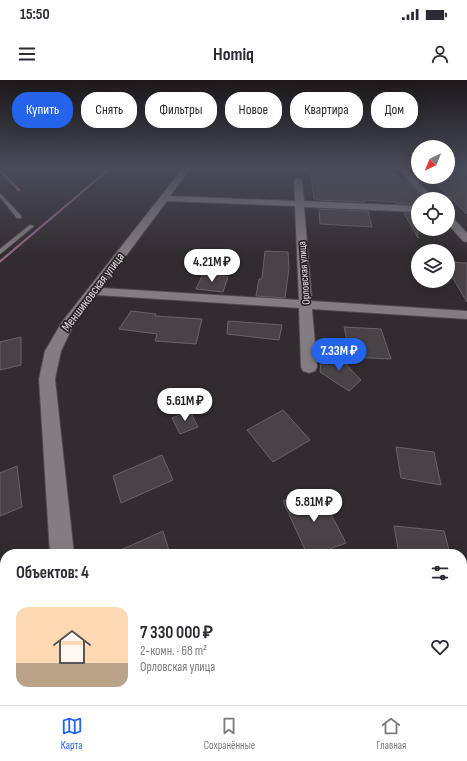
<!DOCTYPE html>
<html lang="ru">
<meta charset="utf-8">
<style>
:root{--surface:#fff;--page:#f2f2f3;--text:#2b2b33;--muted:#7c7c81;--line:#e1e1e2;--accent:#2563eb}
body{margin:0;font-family:"Sofia Sans Condensed",sans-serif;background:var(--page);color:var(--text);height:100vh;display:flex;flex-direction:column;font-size:15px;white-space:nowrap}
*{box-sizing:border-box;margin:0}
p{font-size:13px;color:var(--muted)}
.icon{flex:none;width:22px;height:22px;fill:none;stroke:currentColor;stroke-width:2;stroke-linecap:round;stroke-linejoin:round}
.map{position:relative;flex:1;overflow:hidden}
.side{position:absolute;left:0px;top:469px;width:467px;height:156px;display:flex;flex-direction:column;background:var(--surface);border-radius:16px 16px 0 0;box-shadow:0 4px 16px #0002}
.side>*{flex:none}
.guide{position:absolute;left:12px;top:12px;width:443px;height:36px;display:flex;gap:8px}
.needle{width:26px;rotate:223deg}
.controls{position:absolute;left:411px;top:60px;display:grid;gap:8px}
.controls a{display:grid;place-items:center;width:44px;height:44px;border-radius:50%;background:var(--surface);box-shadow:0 4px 16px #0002;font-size:20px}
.price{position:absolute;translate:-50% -34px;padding:0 9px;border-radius:14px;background:#fff;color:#222;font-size:13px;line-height:26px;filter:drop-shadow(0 1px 2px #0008)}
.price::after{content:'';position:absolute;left:50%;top:24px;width:12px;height:9px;margin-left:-6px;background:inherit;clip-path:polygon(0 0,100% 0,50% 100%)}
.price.current{background:var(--accent);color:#fff}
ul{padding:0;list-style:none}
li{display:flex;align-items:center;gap:12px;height:100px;padding:0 16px}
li+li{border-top:1px solid var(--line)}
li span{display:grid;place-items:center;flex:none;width:112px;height:80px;border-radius:12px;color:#555}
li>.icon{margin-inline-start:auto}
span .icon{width:48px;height:48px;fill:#fffc;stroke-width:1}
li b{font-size:17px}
h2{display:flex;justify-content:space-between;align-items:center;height:48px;padding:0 16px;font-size:17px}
.tag{padding:0 14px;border-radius:16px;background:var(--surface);box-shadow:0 4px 16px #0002;font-size:14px;line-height:36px}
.tag.current{background:var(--accent);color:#fff}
.status{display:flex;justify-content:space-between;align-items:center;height:28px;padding:0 20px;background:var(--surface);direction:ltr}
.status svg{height:11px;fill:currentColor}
header{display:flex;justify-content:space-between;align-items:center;height:52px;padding:0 16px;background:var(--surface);font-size:18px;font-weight:700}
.menu{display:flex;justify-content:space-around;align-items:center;height:56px;border-top:1px solid var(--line);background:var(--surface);font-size:11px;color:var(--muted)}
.menu a{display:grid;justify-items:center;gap:2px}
.menu .current{color:var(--accent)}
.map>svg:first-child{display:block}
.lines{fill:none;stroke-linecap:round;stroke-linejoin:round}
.stream{fill:#906883;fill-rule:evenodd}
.building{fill:#494246;stroke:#6b6368}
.service-casing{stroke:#4e484c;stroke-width:2}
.minor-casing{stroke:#4e484c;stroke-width:2}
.service{fill:#837c81;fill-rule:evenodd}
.minor{fill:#837c81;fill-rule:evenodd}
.labels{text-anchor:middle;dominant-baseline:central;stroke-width:3.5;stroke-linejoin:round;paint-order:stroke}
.far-street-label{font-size:11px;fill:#e1dde0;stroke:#282226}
.street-label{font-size:13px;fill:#e1dde0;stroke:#282226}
</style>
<div class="status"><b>15:50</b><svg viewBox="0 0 49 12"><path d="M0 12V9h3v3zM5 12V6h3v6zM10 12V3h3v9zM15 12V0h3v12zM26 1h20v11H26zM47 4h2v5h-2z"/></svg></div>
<header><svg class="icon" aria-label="menu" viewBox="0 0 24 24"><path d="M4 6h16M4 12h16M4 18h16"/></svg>Homiq<svg class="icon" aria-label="person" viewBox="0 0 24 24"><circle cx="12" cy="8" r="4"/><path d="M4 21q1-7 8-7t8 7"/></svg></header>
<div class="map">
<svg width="467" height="625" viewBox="0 0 467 625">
<rect width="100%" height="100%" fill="#322c30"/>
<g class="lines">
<path class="stream" d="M109,88H112L0,183V180Z
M0,89L20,109V111H18L0,92Z"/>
</g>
<path class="building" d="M448,90H467V134L432,100H448Z
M311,94L396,95L399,99H406L418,113V124H397L396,122L364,120L365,122L318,120V119H314Z
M319,129L368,131L372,147L320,144Z
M404,133H418V158Z
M265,171L288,172L289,188L285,218L256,216L259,199H262Z
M448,182L467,183V222L448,190Z
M203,194L228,197L223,212L196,209Z
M131,231L156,234L155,236L202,239L196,264L155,261L157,254L119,249Z
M228,241L282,245L279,260L227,254Z
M344,247L381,249L391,279L351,277Z
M21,257V285L0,290V262Z
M322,274L338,276L361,300L349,311L320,292Z
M283,330L310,360L273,382L247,350Z
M190,331L198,347L180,354L172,338Z
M396,367L434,372L441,405L401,398Z
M162,375L173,400L121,423L113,396Z
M17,386L22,427L0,436V393Z
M318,409L346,463L316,474H307L283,421Z
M394,446L444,451L450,474H399Z
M163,451L170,474H112Z"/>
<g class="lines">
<g class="service-casing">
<path id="service" d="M0,113L21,136V138H17L0,117Z
M30,145L34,146L0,174V169Z"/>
</g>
<g class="minor-casing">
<path id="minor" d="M183,88H191L170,116L295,121L294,100L298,98L302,100L304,121L418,126V132L304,127L312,221L467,231V239L312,229L317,287L315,291L309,293L303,291L301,287L299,228L97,215L73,246L61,271L55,299L74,474H50L39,299L45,271L62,242ZM167,121L295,126L299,220L102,208Z
M398,88H406L434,119H425Z
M448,135L451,136L467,153V162L463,161L448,144Z
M467,558V586L462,587V559Z
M60,620H90L91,625H61Z
M342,620H377L375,625H340Z"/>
</g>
<use href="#service" class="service"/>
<use href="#minor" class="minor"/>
</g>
<linearGradient id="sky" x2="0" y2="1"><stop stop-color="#1c181a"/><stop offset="0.5" stop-color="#494b59"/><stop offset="1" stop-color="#494b59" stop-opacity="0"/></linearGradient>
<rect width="467" height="176" fill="url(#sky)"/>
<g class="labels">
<g class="far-street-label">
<text transform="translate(304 193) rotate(-94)">Орловская улица</text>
</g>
<g class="street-label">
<text transform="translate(93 212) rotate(-53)">Меншиковская улица</text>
</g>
</g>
</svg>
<div class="controls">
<a><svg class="needle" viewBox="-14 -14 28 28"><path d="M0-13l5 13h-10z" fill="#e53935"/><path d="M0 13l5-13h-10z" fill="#7c7c81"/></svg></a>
<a><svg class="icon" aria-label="locate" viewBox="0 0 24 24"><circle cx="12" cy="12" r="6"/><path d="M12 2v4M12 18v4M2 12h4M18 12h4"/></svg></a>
<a><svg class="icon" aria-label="layers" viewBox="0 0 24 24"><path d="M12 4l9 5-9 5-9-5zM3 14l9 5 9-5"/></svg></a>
</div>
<b class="price" style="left:212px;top:203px">4.21M ₽</b>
<b class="price current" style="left:339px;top:292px">7.33M ₽</b>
<b class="price" style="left:185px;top:342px">5.61M ₽</b>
<b class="price" style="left:314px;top:443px">5.81M ₽</b>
<div class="guide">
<a class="tag current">Купить</a>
<a class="tag">Снять</a>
<a class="tag">Фильтры</a>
<a class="tag">Новое</a>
<a class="tag">Квартира</a>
<a class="tag">Дом</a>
</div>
<section class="side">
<h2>Объектов: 4<svg class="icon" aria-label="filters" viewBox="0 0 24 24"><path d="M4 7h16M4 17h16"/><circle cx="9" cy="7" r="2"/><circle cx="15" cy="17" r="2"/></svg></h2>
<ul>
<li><span style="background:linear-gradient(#ffd9b3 70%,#b9a48a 0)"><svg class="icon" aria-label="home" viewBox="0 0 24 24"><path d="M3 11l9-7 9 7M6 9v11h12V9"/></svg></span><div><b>7 330 000 ₽</b><p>2-комн. · 68 m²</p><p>Орловская улица</p></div><svg class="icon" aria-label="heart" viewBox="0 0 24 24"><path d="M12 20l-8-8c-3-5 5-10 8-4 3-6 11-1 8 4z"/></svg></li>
</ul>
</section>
</div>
<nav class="menu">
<a class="current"><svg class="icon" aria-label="map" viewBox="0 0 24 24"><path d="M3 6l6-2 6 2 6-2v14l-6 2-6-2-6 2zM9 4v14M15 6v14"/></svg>Карта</a>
<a><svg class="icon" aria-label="saved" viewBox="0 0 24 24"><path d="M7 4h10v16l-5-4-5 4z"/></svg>Сохранённые</a>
<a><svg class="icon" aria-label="home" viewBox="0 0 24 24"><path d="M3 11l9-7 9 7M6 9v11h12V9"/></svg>Главная</a>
</nav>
